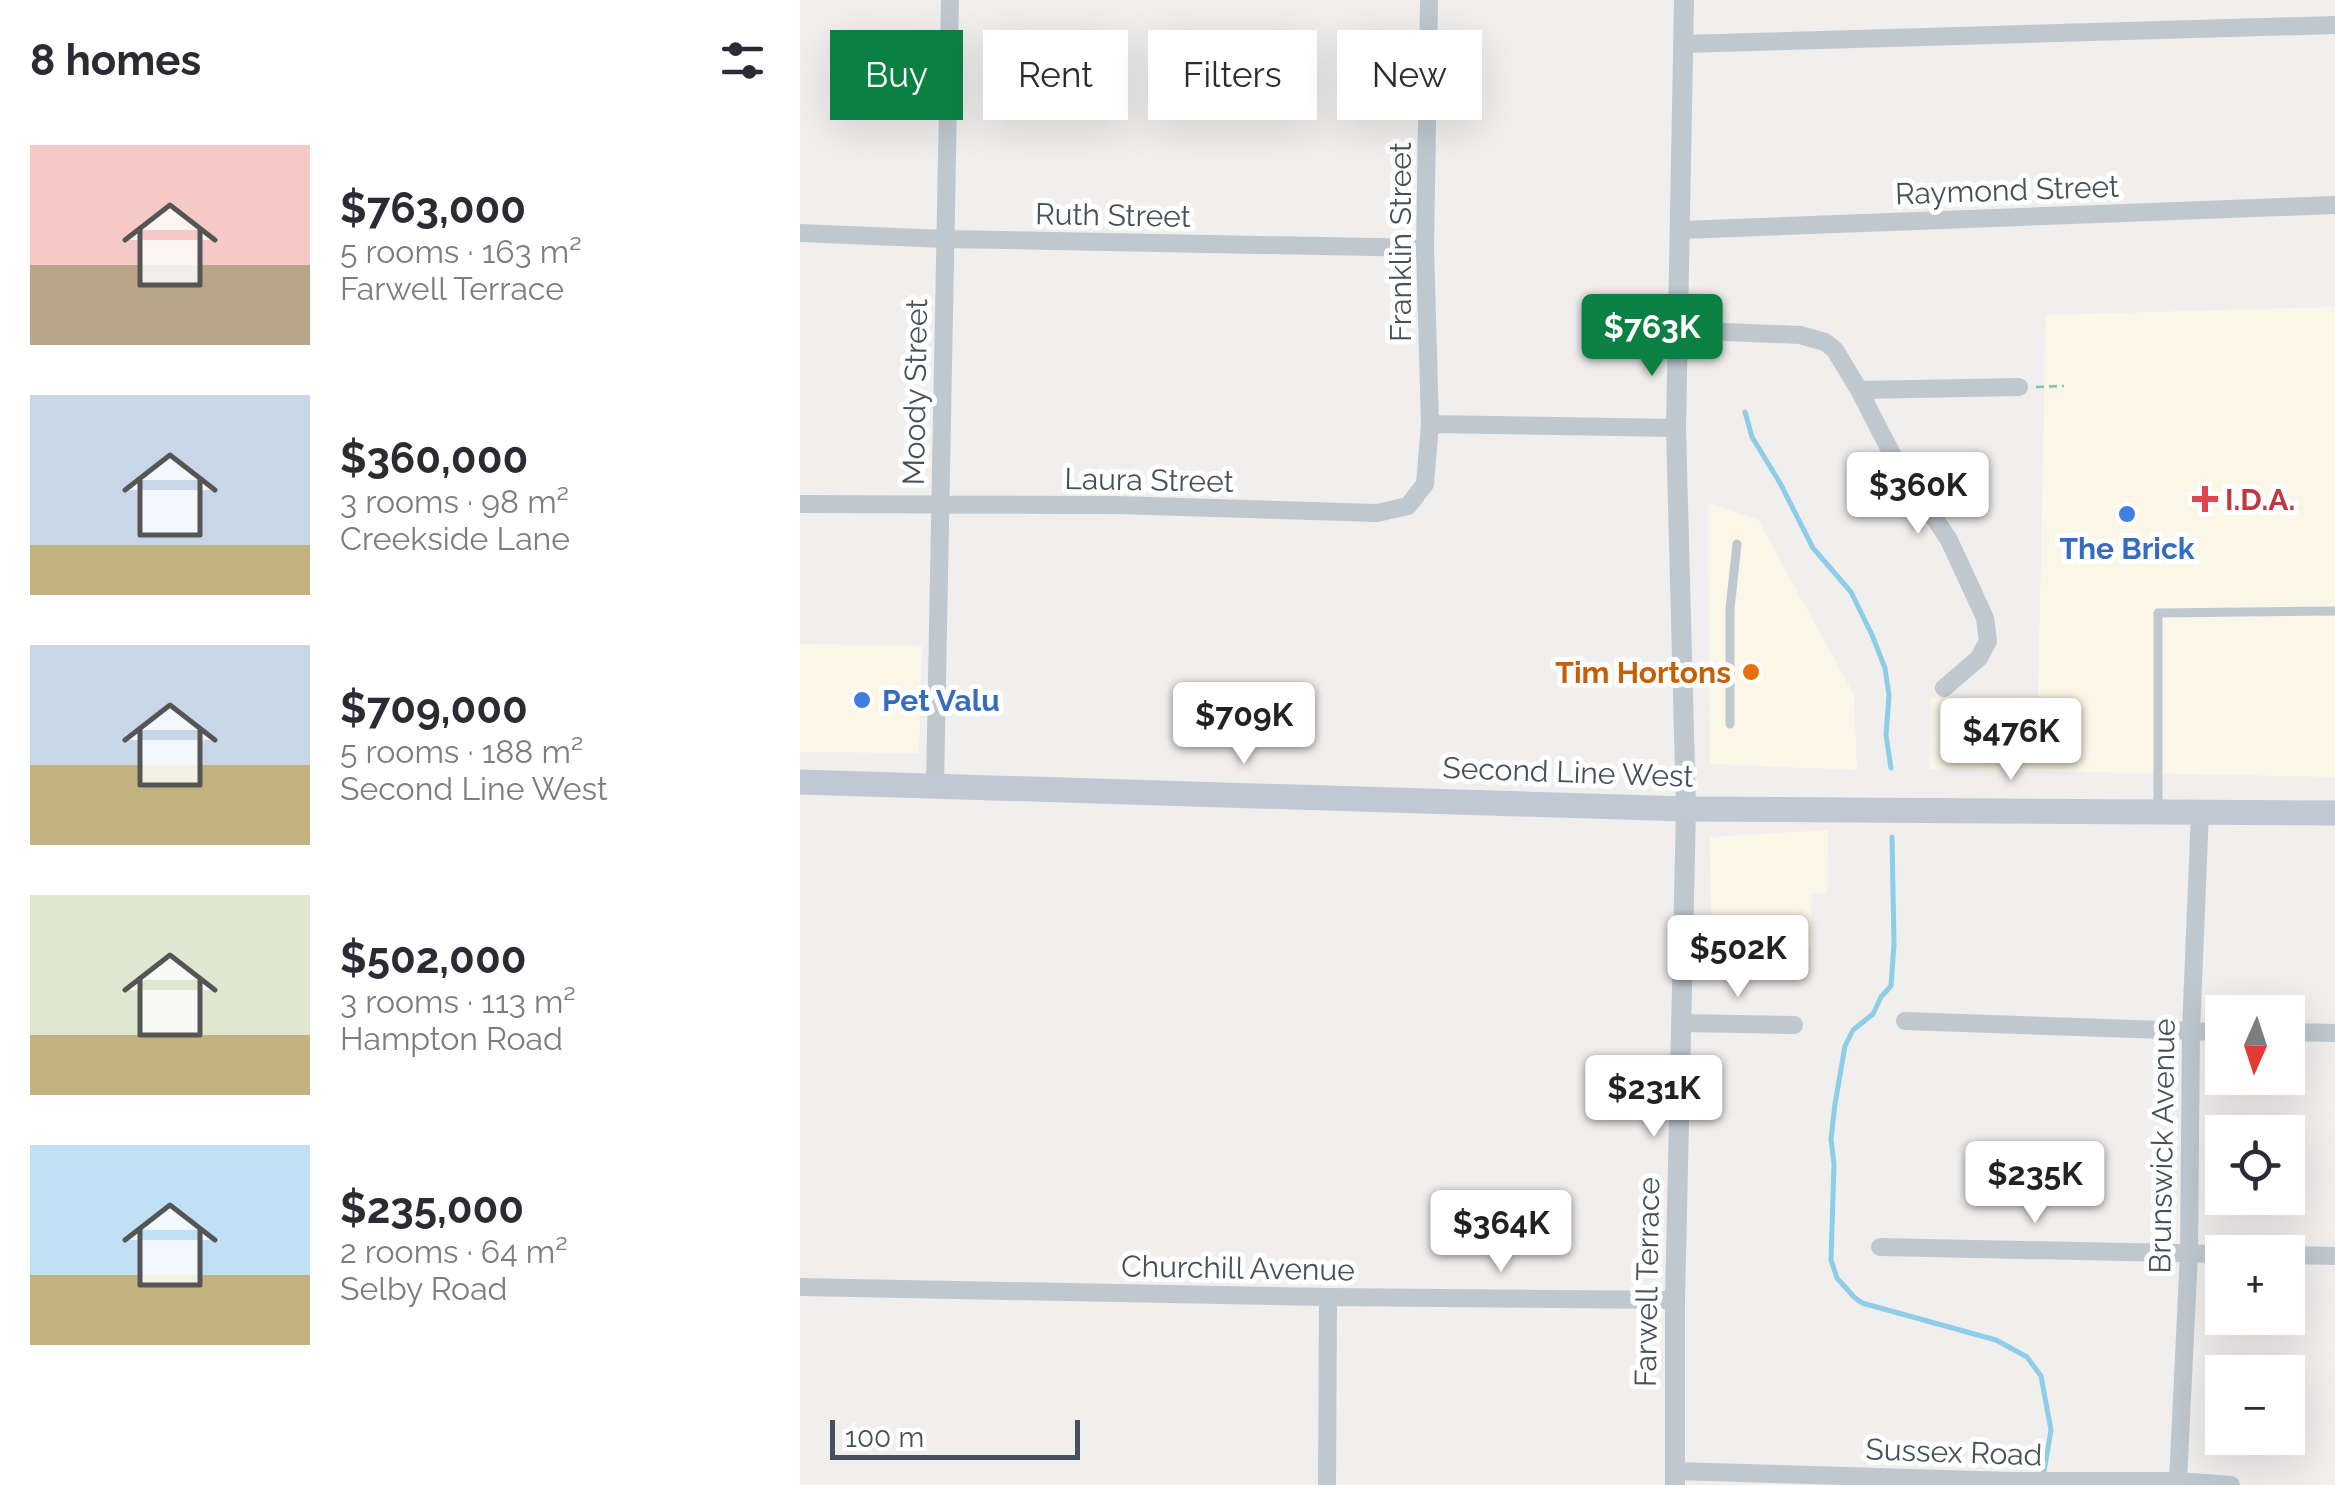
<!DOCTYPE html>
<meta charset="utf-8">
<style>
:root{--surface:#fff;--page:#f7f7f7;--text:#2b2b33;--muted:#7c7c81;--accent:#0b8043}
body{margin:0;font-family:Raleway,sans-serif;background:var(--page);color:var(--text);height:100vh;display:flex;flex-direction:column;font-size:38px;white-space:nowrap}
*{box-sizing:border-box;margin:0}
p{font-size:32px;color:var(--muted)}
.icon{flex:none;width:55px;height:55px;fill:none;stroke:currentColor;stroke-width:2;stroke-linecap:round;stroke-linejoin:round}
.map{position:relative;flex:1;overflow:hidden}
.drawer{display:flex;flex-direction:column;background:var(--surface);width:800px}
.drawer>*{flex:none}
.guide{position:absolute;left:30px;top:30px;width:950px;height:90px;display:flex;gap:20px}
.needle{width:65px;rotate:183deg}
.controls{position:absolute;left:1405px;top:995px;display:grid;gap:20px}
.controls a{display:grid;place-items:center;width:100px;height:100px;border-radius:0px;background:var(--surface);box-shadow:0 10px 40px #0002;font-size:50px}
.scale{position:absolute;left:30px;bottom:25px;width:250px;box-sizing:border-box;padding-left:10px;border:5px solid #47505a;border-top:0;font-size:28px;line-height:35px;white-space:nowrap;color:#47505a;-webkit-text-stroke:8px #fff;paint-order:stroke}
.price{position:absolute;translate:-50% -85px;padding:0 22px;border-radius:10px;background:#fff;color:#222;font-size:32px;line-height:65px;filter:drop-shadow(0 2px 5px #0008)}
.price::after{content:'';position:absolute;left:50%;top:60px;width:30px;height:22px;margin-left:-15px;background:inherit;clip-path:polygon(0 0,100% 0,50% 100%)}
.price.current{background:var(--accent);color:#fff}
ul{padding:0;list-style:none}
li{display:flex;align-items:center;gap:30px;height:250px;padding:0 30px}
li span{display:grid;place-items:center;flex:none;width:280px;height:200px;border-radius:0px;color:#555}
li>.icon{margin-inline-start:auto}
span .icon{width:120px;height:120px;fill:#fffc;stroke-width:1}
li b{font-size:42px}
h2{display:flex;justify-content:space-between;align-items:center;height:120px;padding:0 30px;font-size:42px}
.pill{padding:0 35px;border-radius:0px;background:var(--surface);box-shadow:0 10px 40px #0002;font-size:35px;line-height:90px}
.pill.current{background:var(--accent);color:#fff}
main{display:flex;flex:1;min-height:0}
.map>svg:first-child{display:block}
.commercial{fill:#fbf7e8}
.lines{fill:none;stroke-linecap:round;stroke-linejoin:round}
.stream{stroke:#8dcde7;stroke-width:5}
.path{stroke:#78c9a8;stroke-width:2.5;stroke-dasharray:8 5;stroke-linecap:butt}
.service{stroke:#bfc7cf;stroke-width:9}
.minor{stroke:#bfc7cf;stroke-width:18}
.tertiary{stroke:#bfc7cf;stroke-width:20}
.secondary{stroke:#c0c8d4;stroke-width:25}
.health-dot{fill:#e0444e;stroke:#fff;stroke-width:4}
.shop-dot{fill:#3f7fe0;stroke:#fff;stroke-width:4}
.food-dot{fill:#e8710a;stroke:#fff;stroke-width:4}
.labels{text-anchor:middle;dominant-baseline:central;stroke-width:10;stroke-linejoin:round;paint-order:stroke}
.street-label{font-size:30px;fill:#47505a;stroke:#fff}
.health-label{font-size:30px;font-weight:bold;fill:#be3a42;stroke:#fff;text-anchor:start}
.shop-label{font-size:30px;font-weight:bold;fill:#366cbe;stroke:#fff}
.food-label{font-size:30px;font-weight:bold;fill:#c56008;stroke:#fff;text-anchor:end}
</style>
<main>
<section class="drawer">
<h2>8 homes<svg class="icon" aria-label="filters" viewBox="0 0 24 24"><path d="M4 7h16M4 17h16"/><circle cx="9" cy="7" r="2"/><circle cx="15" cy="17" r="2"/></svg></h2>
<ul>
<li><span style="background:linear-gradient(#f6c9c9 60%,#b9a48a 0)"><svg class="icon" aria-label="home" viewBox="0 0 24 24"><path d="M3 11l9-7 9 7M6 9v11h12V9"/></svg></span><div><b>$763,000</b><p>5 rooms · 163 m²</p><p>Farwell Terrace</p></div></li>
<li><span style="background:linear-gradient(#c9d6e8 75%,#c2b280 0)"><svg class="icon" aria-label="home" viewBox="0 0 24 24"><path d="M3 11l9-7 9 7M6 9v11h12V9"/></svg></span><div><b>$360,000</b><p>3 rooms · 98 m²</p><p>Creekside Lane</p></div></li>
<li><span style="background:linear-gradient(#c9d6e8 60%,#c2b280 0)"><svg class="icon" aria-label="home" viewBox="0 0 24 24"><path d="M3 11l9-7 9 7M6 9v11h12V9"/></svg></span><div><b>$709,000</b><p>5 rooms · 188 m²</p><p>Second Line West</p></div></li>
<li><span style="background:linear-gradient(#dfe7d0 70%,#c2b280 0)"><svg class="icon" aria-label="home" viewBox="0 0 24 24"><path d="M3 11l9-7 9 7M6 9v11h12V9"/></svg></span><div><b>$502,000</b><p>3 rooms · 113 m²</p><p>Hampton Road</p></div></li>
<li><span style="background:linear-gradient(#bfe0f5 65%,#c2b280 0)"><svg class="icon" aria-label="home" viewBox="0 0 24 24"><path d="M3 11l9-7 9 7M6 9v11h12V9"/></svg></span><div><b>$235,000</b><p>2 rooms · 64 m²</p><p>Selby Road</p></div></li>
</ul>
</section>
<div class="map">
<svg width="1535" height="1485" viewBox="0 0 1535 1485">
<rect width="100%" height="100%" fill="#f1eeee"/>
<path class="commercial" d="M1535,307V777L1129,769L1131,698L1238,697L1246,315Z
M909,503L958,520L1054,695L1057,770L910,764Z
M0,644L122,646L119,753L0,752Z
M1028,830L1027,893H1011L1012,948H911L910,837Z"/>
<g class="lines">
<path class="stream" d="M945,412L952,437L980,483L1013,548L1051,592L1072,635L1085,668L1089,696L1086,735L1091,768
M1092,837L1094,944L1091,986L1081,997L1073,1014L1053,1030L1045,1046L1035,1104L1031,1139L1034,1164L1031,1260L1037,1278L1054,1297L1062,1303L1196,1340L1227,1357L1241,1376L1251,1430L1243,1477"/>
<path class="path" d="M1236,387L1264,386"/>
<path class="service" d="M930,724V609L937,544
M1358,809V613L1535,611"/>
<path class="minor" d="M883,44L1535,25
M881,230L1535,205
M0,233L145,239L625,248
M877,330L1000,335L1025,342L1035,350L1059,390L1093,456L1149,540L1185,618L1188,641L1179,658L1144,688
M1059,390L1219,387
M630,424L876,428
M0,504L316,505L577,513L608,506L625,484L630,424L625,248L629,0
M135,785L150,0
M1105,1021L1422,1032
M882,1023L994,1025
M1488,1032L1535,1033
M1080,1247L1422,1254
M1488,1255L1535,1256
M0,1287L528,1297L875,1300
M875,1471L1211,1481H1378L1431,1485
M1378,1481L1389,1253L1391,1031L1400,812
M527,1485L528,1297"/>
<path class="tertiary" d="M875,1485V1300L886,809L876,428L884,0"/>
<path class="secondary" d="M0,782L886,809L1535,813"/>
</g>
<path class="health-dot" d="M1400 484h10v10h10v10h-10v10h-10v-10h-10v-10h10z"/>
<g class="shop-dot">
<circle cx="1327" cy="514" r="10"/>
<circle cx="62" cy="700" r="10"/>
</g>
<circle class="food-dot" cx="951" cy="672" r="10"/>
<g class="labels">
<g class="street-label">
<text transform="translate(1207 190) rotate(-2)">Raymond Street</text>
<text transform="translate(313 215) rotate(1)">Ruth Street</text>
<text transform="translate(600 242) rotate(-90)">Franklin Street</text>
<text transform="translate(115 392) rotate(-89)">Moody Street</text>
<text transform="translate(349 480) rotate(1)">Laura Street</text>
<text transform="translate(768 772) rotate(2)">Second Line West</text>
<text transform="translate(1362 1146) rotate(-89)">Brunswick Avenue</text>
<text transform="translate(438 1268) rotate(1)">Churchill Avenue</text>
<text transform="translate(847 1282) rotate(-89)">Farwell Terrace</text>
<text transform="translate(1154 1452) rotate(2)">Sussex Road</text>
</g>
<g class="health-label">
<text x="1425" y="499">I.D.A.</text>
</g>
<g class="shop-label">
<text x="1327" y="548">The Brick</text>
<text x="82" y="700" text-anchor="start">Pet Valu</text>
</g>
<g class="food-label">
<text x="931" y="672">Tim Hortons</text>
</g>
</g>
</svg>
<div class="controls">
<a><svg class="needle" viewBox="-14 -14 28 28"><path d="M0-13l5 13h-10z" fill="#e53935"/><path d="M0 13l5-13h-10z" fill="#7c7c81"/></svg></a>
<a><svg class="icon" aria-label="locate" viewBox="0 0 24 24"><circle cx="12" cy="12" r="6"/><path d="M12 2v4M12 18v4M2 12h4M18 12h4"/></svg></a>
<a>+</a>
<a>−</a>
</div>
<div class="scale">100 m</div>
<b class="price current" style="left:852px;top:379px">$763K</b>
<b class="price" style="left:1118px;top:537px">$360K</b>
<b class="price" style="left:444px;top:767px">$709K</b>
<b class="price" style="left:1211px;top:783px">$476K</b>
<b class="price" style="left:938px;top:1000px">$502K</b>
<b class="price" style="left:854px;top:1140px">$231K</b>
<b class="price" style="left:1235px;top:1226px">$235K</b>
<b class="price" style="left:701px;top:1275px">$364K</b>
<div class="guide">
<a class="pill current">Buy</a>
<a class="pill">Rent</a>
<a class="pill">Filters</a>
<a class="pill">New</a>
</div>
</div>
</main>
